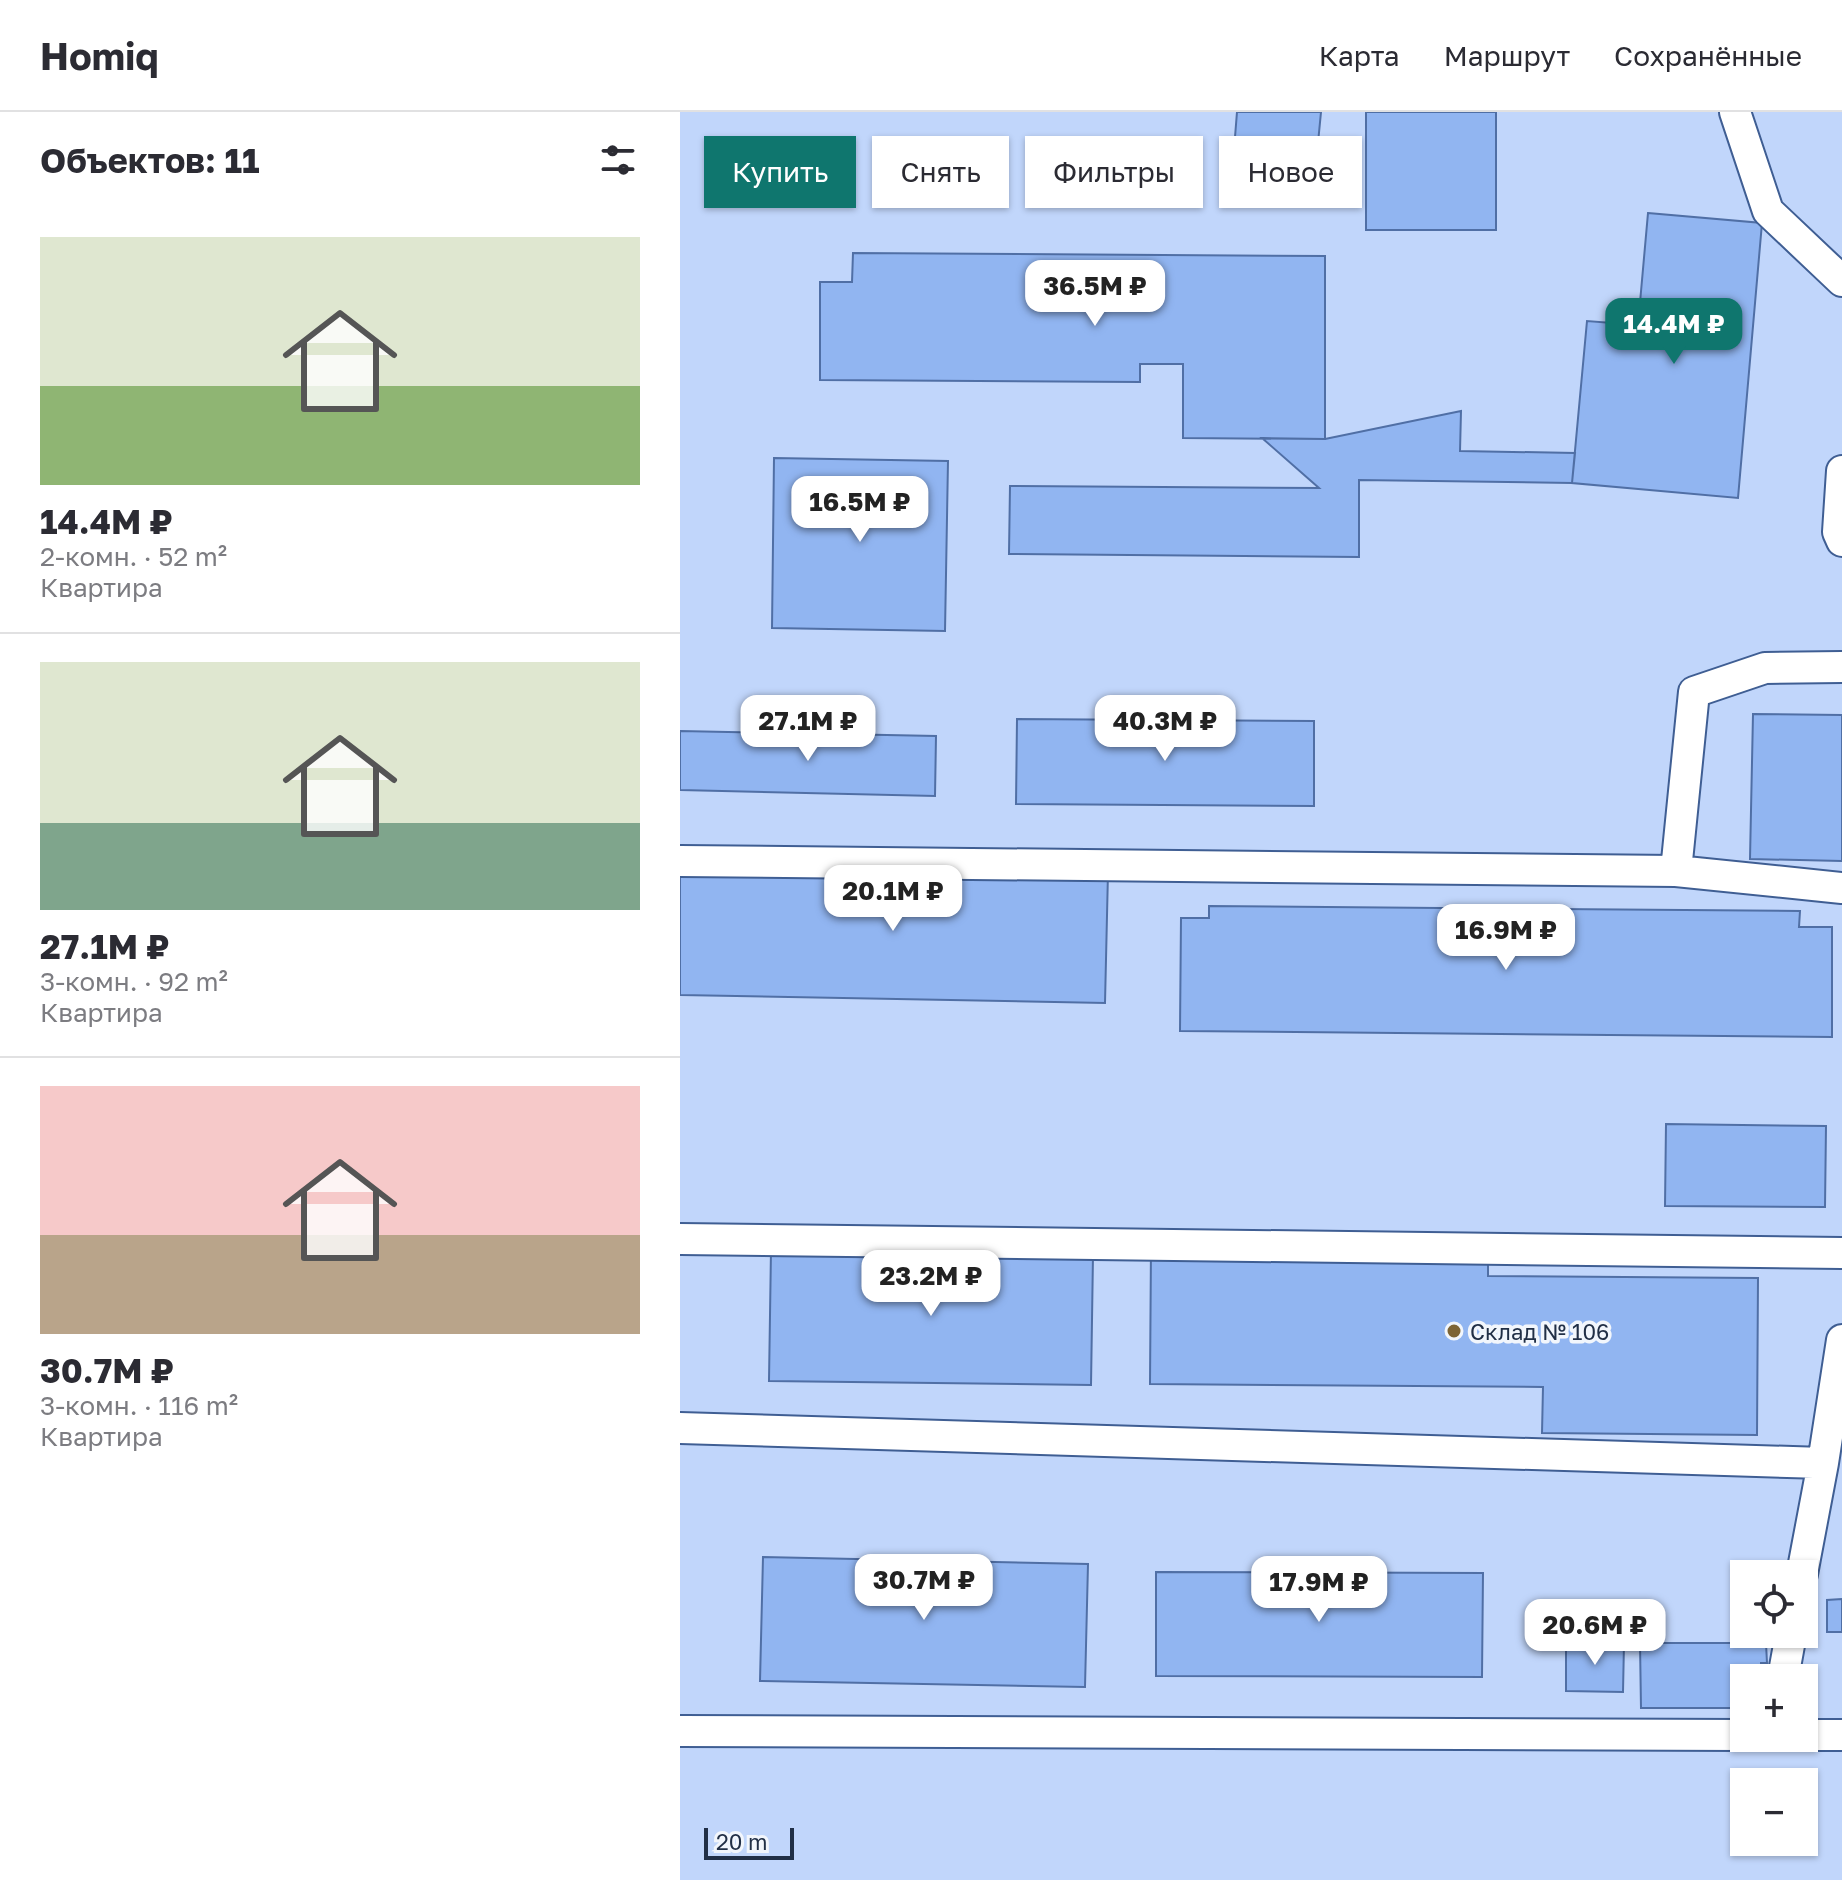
<!DOCTYPE html>
<html lang="ru">
<meta charset="utf-8">
<style>
:root{--surface:#fff;--page:#f7f7f7;--text:#2b2b33;--muted:#7c7c81;--line:#e1e1e2;--accent:#0f766e}
body{margin:0;font-family:"Golos Text",sans-serif;background:var(--page);color:var(--text);height:100vh;display:flex;flex-direction:column;font-size:30px;white-space:nowrap}
*{box-sizing:border-box;margin:0}
p{font-size:26px;color:var(--muted)}
.icon{flex:none;width:44px;height:44px;fill:none;stroke:currentColor;stroke-width:2;stroke-linecap:round;stroke-linejoin:round}
.map{position:relative;flex:1;overflow:hidden}
.sheet{display:flex;flex-direction:column;background:var(--surface);width:680px}
.sheet>*{flex:none}
.hud{position:absolute;left:24px;top:24px;width:760px;height:72px;display:flex;gap:16px}
.buttons{position:absolute;left:1050px;top:1448px;display:grid;gap:16px}
.buttons a{display:grid;place-items:center;width:88px;height:88px;border-radius:0px;background:var(--surface);box-shadow:0 2px 6px #0004;font-size:40px}
.scale{position:absolute;left:24px;bottom:20px;width:90px;box-sizing:border-box;padding-left:8px;border:4px solid #212f46;border-top:0;font-size:22px;line-height:28px;white-space:nowrap;color:#212f46;-webkit-text-stroke:6px #f2f6fc;paint-order:stroke}
.price{position:absolute;translate:-50% -68px;padding:0 18px;border-radius:16px;background:#fff;color:#222;font-size:26px;line-height:52px;filter:drop-shadow(0 2px 4px #0008)}
.price::after{content:'';position:absolute;left:50%;top:48px;width:24px;height:18px;margin-left:-12px;background:inherit;clip-path:polygon(0 0,100% 0,50% 100%)}
.price.active{background:var(--accent);color:#fff}
ul{padding:0;list-style:none}
li{display:grid;align-content:center;gap:16px;height:424px;padding:0 40px}
li+li{border-top:2px solid var(--line)}
li span{display:grid;place-items:center;height:248px;border-radius:0px;color:#555}
li>.icon{margin-inline-start:auto}
span .icon{width:144px;height:144px;fill:#fffc;stroke-width:1}
li b{font-size:34px}
h2{display:flex;justify-content:space-between;align-items:center;height:96px;padding:0 40px;font-size:34px}
.tag{padding:0 28px;border-radius:0px;background:var(--surface);box-shadow:0 2px 6px #0004;font-size:28px;line-height:72px}
.tag.active{background:var(--accent);color:#fff}
header{display:flex;align-items:center;gap:48px;box-sizing:border-box;height:112px;padding:0 40px;background:var(--surface);border-bottom:2px solid var(--line)}
header strong{font-size:38px}
nav{display:flex;gap:44px;margin-inline-start:auto;font-size:28px}
main{display:flex;flex:1;min-height:0}
.map>svg:first-child{display:block}
.building{fill:#91b5f1;stroke:#506fa5;stroke-width:2}
.lines{fill:none;stroke-linecap:round;stroke-linejoin:round}
.minor-casing{stroke:#3f5e93;stroke-width:34}
.minor{stroke:#fff;stroke-width:30}
.poi-dot{fill:#7d6435;stroke:#f2f6fc;stroke-width:3}
.labels{text-anchor:middle;dominant-baseline:central;stroke-width:7;stroke-linejoin:round;paint-order:stroke}
.poi-label{font-size:22px;fill:#212f46;stroke:#f2f6fc;text-anchor:start}
</style>
<header>
<strong>Homiq</strong>
<nav><a>Карта</a><a>Маршрут</a><a>Сохранённые</a></nav>
</header>
<main>
<section class="sheet">
<h2>Объектов: 11<svg class="icon" aria-label="filters" viewBox="0 0 24 24"><path d="M4 7h16M4 17h16"/><circle cx="9" cy="7" r="2"/><circle cx="15" cy="17" r="2"/></svg></h2>
<ul>
<li><span style="background:linear-gradient(#dfe7d0 60%,#8fb573 0)"><svg class="icon" aria-label="home" viewBox="0 0 24 24"><path d="M3 11l9-7 9 7M6 9v11h12V9"/></svg></span><div><b>14.4M ₽</b><p>2-комн. · 52 m²</p><p>Квартира</p></div></li>
<li><span style="background:linear-gradient(#dfe7d0 65%,#7fa58c 0)"><svg class="icon" aria-label="home" viewBox="0 0 24 24"><path d="M3 11l9-7 9 7M6 9v11h12V9"/></svg></span><div><b>27.1M ₽</b><p>3-комн. · 92 m²</p><p>Квартира</p></div></li>
<li><span style="background:linear-gradient(#f6c9c9 60%,#b9a48a 0)"><svg class="icon" aria-label="home" viewBox="0 0 24 24"><path d="M3 11l9-7 9 7M6 9v11h12V9"/></svg></span><div><b>30.7M ₽</b><p>3-комн. · 116 m²</p><p>Квартира</p></div></li>
</ul>
</section>
<div class="map">
<svg width="1162" height="1768" viewBox="0 0 1162 1768">
<rect width="100%" height="100%" fill="#c1d6fb"/>
<path class="building" d="M557,0H641L638,31L555,25Z
M686,0H816V118H686Z
M968,101L1082,111L1058,386L892,371L907,209L958,213Z
M173,141L645,144V327L503,326V252H460V270L140,268V170H172Z
M781,299L780,339L895,341L892,371L679,368V445L329,442L330,374L639,376L582,326L645,327Z
M94,346L268,349L265,519L92,516Z
M1073,602L1162,603V749L1070,747Z
M337,607L634,609V694L336,692Z
M0,619L256,624L255,684L0,678Z
M0,752L428,760L425,891L0,883Z
M529,794L1120,799L1119,815H1152V925L500,919L501,806H529Z
M986,1012L1146,1014L1145,1095L985,1094Z
M471,1134L808,1137V1164L1078,1166L1077,1323L862,1321L863,1275L470,1272Z
M91,1138L413,1143L411,1273L89,1269Z
M83,1445L408,1452L405,1575L80,1569Z
M476,1460L803,1461L802,1565L476,1564Z
M1162,1487V1520H1147V1488Z
M886,1530L944,1531L943,1580L886,1579Z
M960,1531H1086L1087,1551H1081V1566H1064V1596H961Z"/>
<g class="lines">
<g class="minor-casing">
<path id="minor" d="M1055,0L1088,99L1162,169
M1162,359L1158,420L1162,429
M1162,555L1085,556L1014,580L996,759L1162,776
M0,749L996,759
M0,1127L1162,1141
M0,1316L1143,1351L1162,1228
M1122,1462L1143,1351
M1103,1566L1111,1522
M0,1619L1064,1623
M1124,1623H1162"/>
</g>
<use href="#minor" class="minor"/>
</g>
<circle class="poi-dot" cx="774" cy="1219" r="8"/>
<g class="labels">
<g class="poi-label">
<text x="790" y="1219">Склад № 106</text>
</g>
</g>
</svg>
<div class="buttons">
<a><svg class="icon" aria-label="locate" viewBox="0 0 24 24"><circle cx="12" cy="12" r="6"/><path d="M12 2v4M12 18v4M2 12h4M18 12h4"/></svg></a>
<a>+</a>
<a>−</a>
</div>
<div class="scale">20 m</div>
<b class="price" style="left:415px;top:216px">36.5M ₽</b>
<b class="price active" style="left:994px;top:254px">14.4M ₽</b>
<b class="price" style="left:180px;top:432px">16.5M ₽</b>
<b class="price" style="left:128px;top:651px">27.1M ₽</b>
<b class="price" style="left:485px;top:651px">40.3M ₽</b>
<b class="price" style="left:213px;top:821px">20.1M ₽</b>
<b class="price" style="left:826px;top:860px">16.9M ₽</b>
<b class="price" style="left:251px;top:1206px">23.2M ₽</b>
<b class="price" style="left:244px;top:1510px">30.7M ₽</b>
<b class="price" style="left:639px;top:1512px">17.9M ₽</b>
<b class="price" style="left:915px;top:1555px">20.6M ₽</b>
<div class="hud">
<a class="tag active">Купить</a>
<a class="tag">Снять</a>
<a class="tag">Фильтры</a>
<a class="tag">Новое</a>
</div>
</div>
</main>
